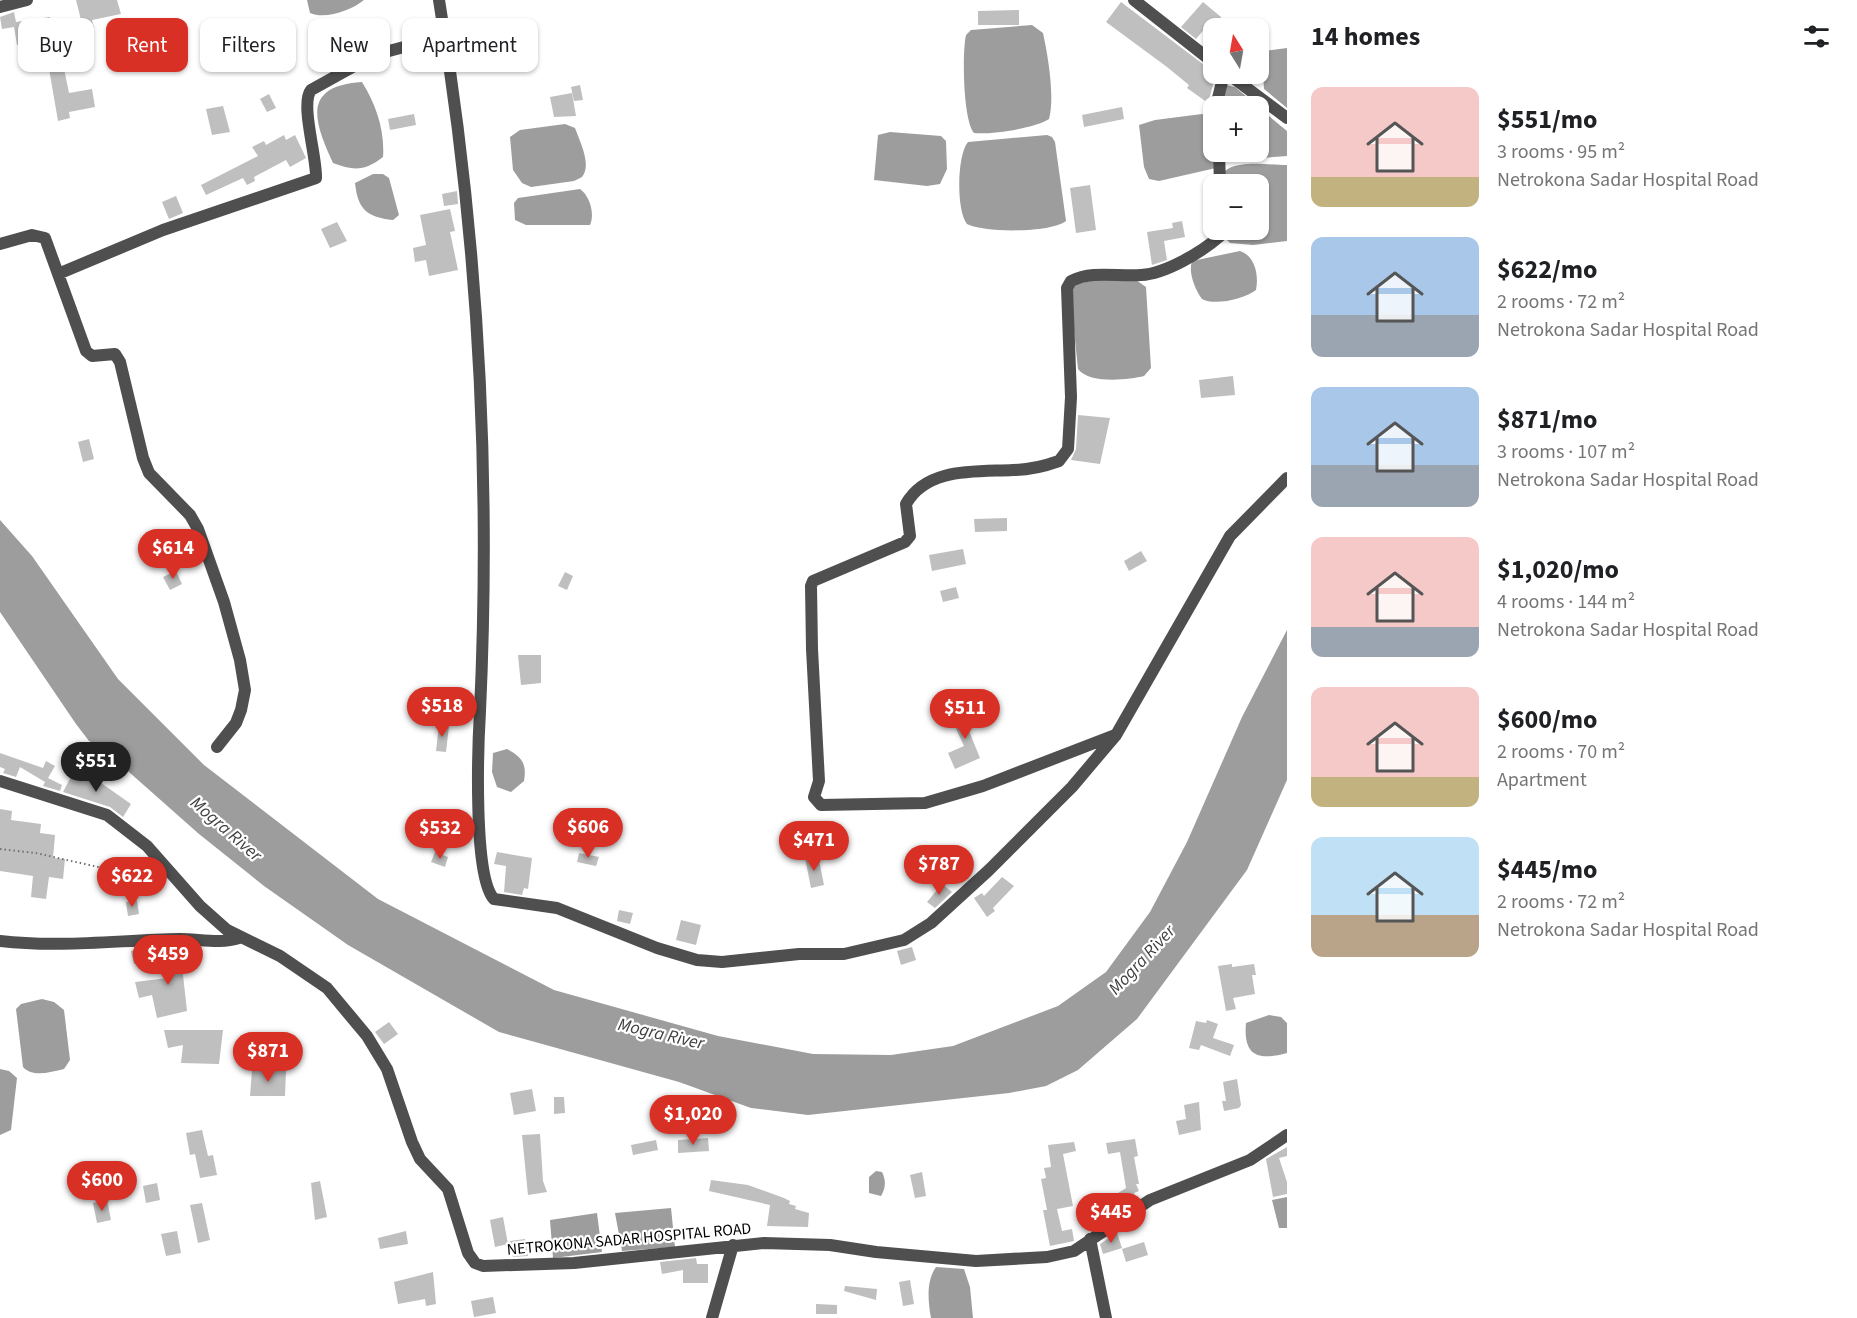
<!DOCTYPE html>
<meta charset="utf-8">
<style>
:root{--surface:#fff;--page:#f2f2f2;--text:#202124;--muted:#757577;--accent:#d93025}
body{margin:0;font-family:"Source Sans 3",sans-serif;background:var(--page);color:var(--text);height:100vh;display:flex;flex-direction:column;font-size:22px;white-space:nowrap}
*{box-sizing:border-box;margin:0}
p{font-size:20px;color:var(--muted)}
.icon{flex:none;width:33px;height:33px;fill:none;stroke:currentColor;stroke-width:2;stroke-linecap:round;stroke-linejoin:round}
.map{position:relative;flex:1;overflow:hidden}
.details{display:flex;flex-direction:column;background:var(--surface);width:570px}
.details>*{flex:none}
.hud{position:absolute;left:18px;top:18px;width:570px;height:54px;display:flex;gap:12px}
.needle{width:39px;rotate:349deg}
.tools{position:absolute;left:1203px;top:18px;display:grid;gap:12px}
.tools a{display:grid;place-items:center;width:66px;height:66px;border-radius:12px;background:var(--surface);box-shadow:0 2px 4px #0004;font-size:30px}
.price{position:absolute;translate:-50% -51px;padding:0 14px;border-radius:21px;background:var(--accent);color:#fff;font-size:20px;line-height:39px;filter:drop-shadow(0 2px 3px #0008)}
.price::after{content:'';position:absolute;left:50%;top:36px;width:18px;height:14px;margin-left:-9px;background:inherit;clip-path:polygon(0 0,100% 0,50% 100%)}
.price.current{background:#222;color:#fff}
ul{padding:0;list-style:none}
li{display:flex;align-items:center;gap:18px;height:150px;padding:0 24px}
li span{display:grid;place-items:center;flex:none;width:168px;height:120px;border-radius:12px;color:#555}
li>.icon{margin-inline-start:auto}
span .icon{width:72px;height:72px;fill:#fffc;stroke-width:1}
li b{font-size:26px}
h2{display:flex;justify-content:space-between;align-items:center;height:72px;padding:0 24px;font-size:26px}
.tag{padding:0 21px;border-radius:12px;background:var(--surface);box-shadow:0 2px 4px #0004;font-size:21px;line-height:54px}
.tag.current{background:var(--accent);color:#fff}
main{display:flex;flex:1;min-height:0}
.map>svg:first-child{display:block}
.water{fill:#9d9d9d}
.building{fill:#bfbfbf}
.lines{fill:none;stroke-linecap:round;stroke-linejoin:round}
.path{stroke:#717171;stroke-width:2;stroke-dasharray:1.5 3;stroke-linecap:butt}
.minor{stroke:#4f4f4f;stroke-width:12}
.labels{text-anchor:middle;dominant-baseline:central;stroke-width:4.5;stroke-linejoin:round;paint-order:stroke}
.street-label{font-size:16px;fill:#000;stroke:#fff}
.water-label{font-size:18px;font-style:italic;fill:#3e3e3e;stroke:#fff}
</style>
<main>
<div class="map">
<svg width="1287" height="1318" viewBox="0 0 1287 1318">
<rect width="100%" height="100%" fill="#fff"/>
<path class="water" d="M307,0H364C352,10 325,20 310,13Z
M1032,25L1043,33C1048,56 1055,97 1049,119C1036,128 990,135 974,133C963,120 962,53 966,35L971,30Z
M1287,48V108L1264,89L1262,57L1265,51Z
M362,82C376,104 385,131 383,157C365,171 354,171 333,163C315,123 300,86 362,82Z
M1226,85L1235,87L1258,106H1220Z
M1258,107L1287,131V156L1235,160L1228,157L1225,152H1258Z
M1202,114L1213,118L1216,168L1159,181L1149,179L1144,167L1139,125L1155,120Z
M565,124L575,128C580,142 592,165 582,177L574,181L531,187L522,183L513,170L510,137L520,130Z
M890,132L941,136L946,141L947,169L940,184L927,186L874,180L878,135Z
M1047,135L1052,137L1055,142L1066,221C1051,233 984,233 967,224C956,210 957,155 968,142Z
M1287,165V241L1253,245L1230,243L1226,239L1225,230H1258V184H1224L1225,171C1238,160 1270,165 1287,165Z
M373,174H383L389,178L399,215L393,220C367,217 358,210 355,183Z
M580,189C590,196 595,214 590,225H526L515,220L514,203L518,198Z
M1240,251C1255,256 1259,275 1256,290C1245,299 1214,306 1202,299C1195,289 1188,273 1192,261Z
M1099,279L1136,280L1146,287L1151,368L1144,376C1128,380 1089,384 1078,369L1071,301L1073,285Z
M0,520L32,556L118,679L204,765L378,899L554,990L718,1036L813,1054L891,1055L953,1046L1058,1006L1106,972L1150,912L1187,842L1242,717L1287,630V780L1247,870L1137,1019L1078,1070L1046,1086L1009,1093L808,1115L751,1108L679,1082L499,1032L348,945L264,886L199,834L103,749L89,741L76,724L0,612Z
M507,749C522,757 527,764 524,781L511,792L497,787L492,772L493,753Z
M42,999L54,1002L64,1010L70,1060L64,1069C50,1072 33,1078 23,1067L16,1009L21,1004Z
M1269,1015L1281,1017L1287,1023V1053C1258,1061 1243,1056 1246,1023Z
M0,1069L9,1071L17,1078L11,1130L0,1135Z
M876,1171L882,1172C886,1180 886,1188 881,1196L869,1193V1177Z
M1287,1197V1228H1279L1272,1200Z
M671,1208L675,1247L622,1251L615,1213Z
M597,1213L602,1252L553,1258L550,1220Z
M936,1267L964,1269L970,1287L973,1318H931C928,1301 926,1281 936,1267Z"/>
<path class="building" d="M76,0H117L121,14L92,20L94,28L77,32L75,22L81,20Z
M1121,2L1216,74L1208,103L1187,88L1189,85L1167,67L1106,22Z
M1203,2L1221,17L1223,28L1207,26L1196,39L1181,27Z
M1019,10V25H978V11Z
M14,12L16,22L50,17L54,41L75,37L80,55L62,59L69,93L92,89L95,107L69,112L70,118L58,121L48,63L38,65L33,42L17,45L14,27L2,29L0,17Z
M244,19L249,44L238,46L233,21Z
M580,85L583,100L574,101L571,87Z
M572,93L576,116L554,117L550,97Z
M269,94L276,108L267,112L260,99Z
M223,106L230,132L212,135L206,109Z
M1122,107L1124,119L1084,127L1082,115Z
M414,114L416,125L390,130L388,119Z
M284,135L286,140L295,135L306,158L290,167L286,160L254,177L255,181L247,185L243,178L206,195L201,185L258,156L252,147L264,141L266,145Z
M1090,185L1096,230L1076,233L1070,188Z
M457,191L458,204L444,206L442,194Z
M176,196L183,213L169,219L162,202Z
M450,209L455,231L450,232L458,270L429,276L426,260L415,262L413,248L426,245L420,215Z
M1182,221L1185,237L1164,241L1167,260L1152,265L1147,232L1173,228L1172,223Z
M337,222L347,241L330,248L321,229Z
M1233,376L1235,395L1201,398L1199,380Z
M1078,415L1110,418L1100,464L1071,460L1076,449Z
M89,439L94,459L83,462L78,442Z
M1007,518V531L975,532L974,519Z
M963,549L966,564L932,571L929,555Z
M1141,551L1147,561L1129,571L1124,561Z
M176,571L182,584L170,590L163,577Z
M565,572L573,576L567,590L558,586Z
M956,587L959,598L943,602L940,591Z
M518,655H541V683L521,685Z
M977,709L982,720L967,726L980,758L955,769L948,753L964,746L952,720Z
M439,725L449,726L446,752L436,751Z
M0,753L43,768L46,761L55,766L48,778L62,785L60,791L43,786L45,782L20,767L16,777L3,773L5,769L0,767Z
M74,771L94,778L131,804L123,817L110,807L63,792Z
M0,809L12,811L11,820L41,824L40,833L55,835L53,858L65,859L63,879L49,877L46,899L31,897L33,876L0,871Z
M435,852L448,857L445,867L431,862Z
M497,852L532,858L528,889L524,888L522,895L504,892L506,866L494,864Z
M579,853L599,857L596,866L577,862Z
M818,855L824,885L811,888L805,858Z
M1002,877L1014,886L993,908L995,911L987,917L974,898L982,893L984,896Z
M942,884L952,892L935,908L927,902Z
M137,900L139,914L128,916L126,902Z
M619,910L633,913L630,924L617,921Z
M681,920L701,925L696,945L676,940Z
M912,947L916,960L901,965L897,951Z
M188,948L190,965L182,966L187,1011L157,1018L152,995L139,998L135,982L168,978L167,972H170L167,951Z
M141,949L144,962L134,964L131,951Z
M1232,964V967L1254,964L1256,975H1252L1255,994L1233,998L1236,1009L1226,1011L1218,966Z
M1207,1020L1218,1024L1213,1038L1234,1045L1230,1056L1201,1045L1199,1050L1189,1048L1196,1021L1206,1023Z
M389,1022L398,1034L384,1044L375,1032Z
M164,1030H223L219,1064L181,1063L183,1045L168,1048Z
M252,1070H286L285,1096H250Z
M1237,1079L1241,1105L1239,1108L1224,1111L1222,1101H1226L1223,1082Z
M532,1089L536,1111L514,1115L510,1093Z
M554,1097H564L565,1113L554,1114Z
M1199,1102L1201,1130L1179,1135L1176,1121L1186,1119L1184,1105Z
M202,1130L208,1156L213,1155L217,1175L200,1178L195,1154L190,1155L186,1133Z
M540,1134L543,1181L547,1192L528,1195L522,1135Z
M708,1138L709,1151L678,1153V1140Z
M1135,1139L1138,1156L1134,1157L1139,1184H1136L1139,1191L1134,1193L1137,1199L1123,1208L1115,1195L1126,1188L1120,1152L1108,1154L1106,1143Z
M656,1140L658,1150L633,1155L631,1145Z
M1074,1142L1076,1151L1063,1154L1073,1206L1057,1209L1062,1231L1072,1229L1074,1241L1050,1246L1043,1210H1047L1041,1179L1046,1178L1044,1168L1051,1167L1048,1145Z
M1287,1147V1156L1279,1158L1287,1182V1194L1273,1197L1266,1159Z
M922,1172L926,1196L915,1198L910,1175Z
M711,1180L748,1185L784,1198L790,1201L789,1204L796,1206L795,1209L809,1213L808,1227L767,1226L770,1205L709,1191Z
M320,1181L327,1217L315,1220L311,1183Z
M157,1183L160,1200L146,1203L143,1186Z
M107,1200L111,1220L97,1223L93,1203Z
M202,1203L210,1240L198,1243L190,1205Z
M503,1217L508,1244L495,1247L490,1220Z
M177,1231L181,1253L166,1256L161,1234Z
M406,1231L408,1244L380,1249L378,1238Z
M1117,1233L1122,1248L1103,1254L1100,1244Z
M525,1239L528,1256L513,1257L510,1241Z
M1144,1242L1148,1255L1126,1262L1122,1249Z
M696,1258L697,1264H708V1283H683V1270L662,1274L660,1262Z
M433,1272L436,1304L426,1306L425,1299L398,1304L394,1282Z
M910,1280L914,1304L903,1306L899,1282Z
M845,1286L877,1289L876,1300L844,1291Z
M493,1297L496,1313L474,1317L471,1301Z
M816,1304L837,1305V1314H816Z"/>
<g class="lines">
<path class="path" d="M0,849L36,853L138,876L159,878"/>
<path class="minor" d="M439,0C478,234 491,474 480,711C478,745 473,877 494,899L557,908L657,948L697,960L722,962L799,954H844L904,940L931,923L989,870L1072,787L1116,735L1230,536L1287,478
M1134,0L1214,63
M0,7L27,0
M1228,74L1287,118
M1216,106L1224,74
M1219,152L1220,184
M0,244L32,235L45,238L86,351L92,356L115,354L120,362L143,458L149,473L190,515L198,529L224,602L240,660L245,690L241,710L236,723L217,747
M58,274L163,230L316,178C317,157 300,104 311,90L374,55L445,36
M1115,735L983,786L925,803L821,805L814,797L819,781L812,649L811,586L813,581L905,542L910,536L906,504C927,467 976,472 1013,470C1028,470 1045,466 1059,461L1068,449L1071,397L1067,288L1071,281C1093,270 1118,277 1141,275C1165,274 1202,252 1220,236L1221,230
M0,781L107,815L147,846L200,906L227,930L280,956L327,988L367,1036L387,1069L412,1142L420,1159L448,1189L468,1253L475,1263L483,1266L574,1263L764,1243L830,1245L876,1252L976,1261L1047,1257L1074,1251L1150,1200L1250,1160L1287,1135
M0,941C60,948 120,940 180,939C199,939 221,944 239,938
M1090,1239L1106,1318
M712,1318L733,1245"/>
</g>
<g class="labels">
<g class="street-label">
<text transform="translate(629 1239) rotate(-5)">NETROKONA SADAR HOSPITAL ROAD</text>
</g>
<g class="water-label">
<text transform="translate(226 829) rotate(41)">Mogra River</text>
<text transform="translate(1142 960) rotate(-47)">Mogra River</text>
<text transform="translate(661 1034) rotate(13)">Mogra River</text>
</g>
</g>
</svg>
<div class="tools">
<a><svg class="needle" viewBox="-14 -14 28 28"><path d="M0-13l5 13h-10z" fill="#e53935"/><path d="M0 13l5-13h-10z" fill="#757577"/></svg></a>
<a>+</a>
<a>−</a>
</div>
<b class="price" style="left:173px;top:580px">$614</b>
<b class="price" style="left:442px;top:738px">$518</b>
<b class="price" style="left:965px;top:740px">$511</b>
<b class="price current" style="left:96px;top:793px">$551</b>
<b class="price" style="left:588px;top:859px">$606</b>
<b class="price" style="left:440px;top:860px">$532</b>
<b class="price" style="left:814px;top:872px">$471</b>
<b class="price" style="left:939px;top:896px">$787</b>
<b class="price" style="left:132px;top:908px">$622</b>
<b class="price" style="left:168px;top:986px">$459</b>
<b class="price" style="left:268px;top:1083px">$871</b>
<b class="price" style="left:693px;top:1146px">$1,020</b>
<b class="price" style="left:102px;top:1212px">$600</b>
<b class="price" style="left:1111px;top:1244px">$445</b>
<div class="hud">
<a class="tag">Buy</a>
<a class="tag current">Rent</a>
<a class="tag">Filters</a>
<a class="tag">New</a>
<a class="tag">Apartment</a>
</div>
</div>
<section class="details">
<h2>14 homes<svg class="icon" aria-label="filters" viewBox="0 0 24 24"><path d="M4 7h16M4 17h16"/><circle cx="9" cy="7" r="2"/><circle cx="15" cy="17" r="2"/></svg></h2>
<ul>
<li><span style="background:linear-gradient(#f6c9c9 75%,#c2b280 0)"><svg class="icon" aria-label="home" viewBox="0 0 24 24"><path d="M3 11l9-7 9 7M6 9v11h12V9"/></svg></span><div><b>$551/mo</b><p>3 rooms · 95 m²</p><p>Netrokona Sadar Hospital Road</p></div></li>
<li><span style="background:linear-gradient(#a9c7e8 65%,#9aa5b1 0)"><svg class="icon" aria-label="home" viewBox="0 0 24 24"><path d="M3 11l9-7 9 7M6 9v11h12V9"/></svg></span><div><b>$622/mo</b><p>2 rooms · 72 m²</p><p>Netrokona Sadar Hospital Road</p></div></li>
<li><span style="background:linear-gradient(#a9c7e8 65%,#9aa5b1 0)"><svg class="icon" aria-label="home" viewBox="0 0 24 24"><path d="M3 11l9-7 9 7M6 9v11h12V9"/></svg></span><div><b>$871/mo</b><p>3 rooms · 107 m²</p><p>Netrokona Sadar Hospital Road</p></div></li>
<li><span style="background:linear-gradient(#f6c9c9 75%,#9aa5b1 0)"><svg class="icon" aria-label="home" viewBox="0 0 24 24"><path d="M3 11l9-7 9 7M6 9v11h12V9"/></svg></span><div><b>$1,020/mo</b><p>4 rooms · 144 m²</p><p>Netrokona Sadar Hospital Road</p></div></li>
<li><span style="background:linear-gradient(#f6c9c9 75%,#c2b280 0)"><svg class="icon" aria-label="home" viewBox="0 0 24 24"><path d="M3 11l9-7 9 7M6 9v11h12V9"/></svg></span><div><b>$600/mo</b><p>2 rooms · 70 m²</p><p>Apartment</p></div></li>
<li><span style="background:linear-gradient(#bfe0f5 65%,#b9a48a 0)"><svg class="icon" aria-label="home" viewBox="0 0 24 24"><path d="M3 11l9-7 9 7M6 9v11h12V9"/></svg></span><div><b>$445/mo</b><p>2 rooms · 72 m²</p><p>Netrokona Sadar Hospital Road</p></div></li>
</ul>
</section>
</main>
